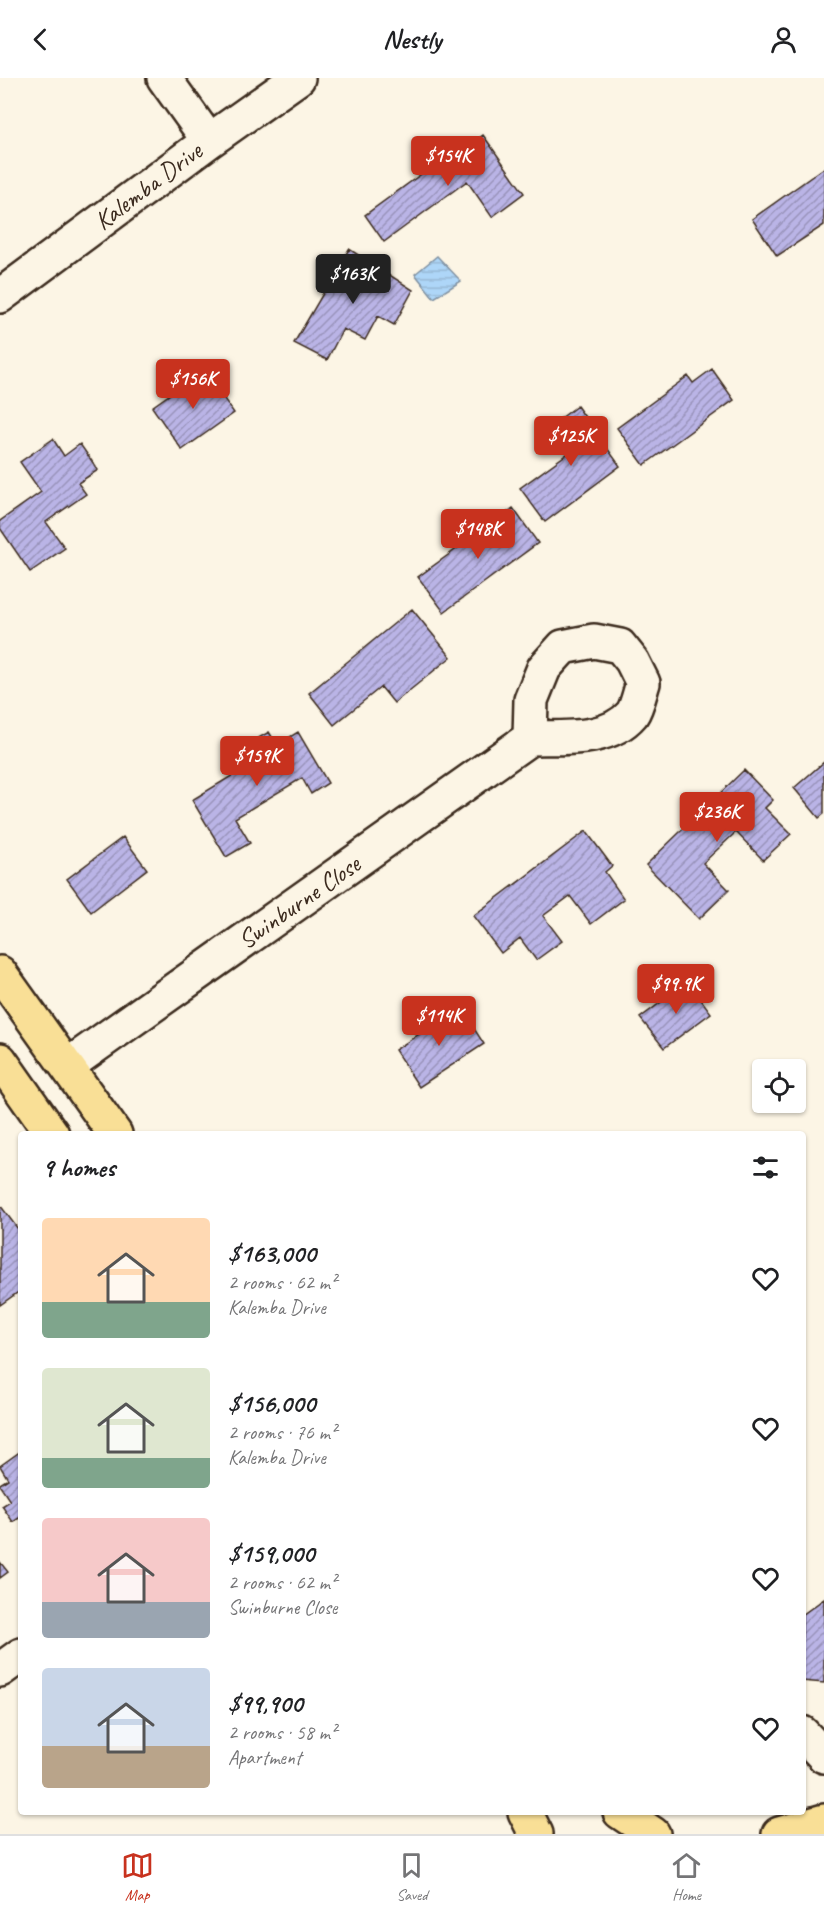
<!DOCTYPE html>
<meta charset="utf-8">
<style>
:root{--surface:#fff;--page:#f2f2f2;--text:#202124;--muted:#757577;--line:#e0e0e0;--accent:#c8321e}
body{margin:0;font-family:Caveat,sans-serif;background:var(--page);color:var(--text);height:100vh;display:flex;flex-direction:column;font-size:22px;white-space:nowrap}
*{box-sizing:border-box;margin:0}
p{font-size:20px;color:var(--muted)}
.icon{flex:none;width:33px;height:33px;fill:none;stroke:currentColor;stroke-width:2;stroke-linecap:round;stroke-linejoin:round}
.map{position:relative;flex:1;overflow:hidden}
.drawer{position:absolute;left:18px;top:1053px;width:788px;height:684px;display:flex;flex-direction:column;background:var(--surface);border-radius:6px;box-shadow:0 2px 4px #0004}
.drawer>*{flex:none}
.fabs{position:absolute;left:752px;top:981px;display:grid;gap:12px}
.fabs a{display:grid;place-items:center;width:54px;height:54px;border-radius:6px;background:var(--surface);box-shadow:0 2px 4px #0004;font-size:30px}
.price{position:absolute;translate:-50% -51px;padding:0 14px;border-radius:6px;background:var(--accent);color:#fff;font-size:20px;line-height:39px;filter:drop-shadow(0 2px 3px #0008)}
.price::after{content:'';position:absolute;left:50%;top:36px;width:18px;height:14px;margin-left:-9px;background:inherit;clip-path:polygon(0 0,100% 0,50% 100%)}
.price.selected{background:#222;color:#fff}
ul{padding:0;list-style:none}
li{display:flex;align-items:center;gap:18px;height:150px;padding:0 24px}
li span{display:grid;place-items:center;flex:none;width:168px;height:120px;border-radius:6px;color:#555}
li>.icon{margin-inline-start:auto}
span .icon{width:72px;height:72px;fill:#fffc;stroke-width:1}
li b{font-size:26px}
h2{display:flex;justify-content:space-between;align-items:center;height:72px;padding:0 24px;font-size:26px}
header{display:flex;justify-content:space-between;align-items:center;height:78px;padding:0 24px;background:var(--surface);font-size:27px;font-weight:700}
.tab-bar{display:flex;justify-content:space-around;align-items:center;height:84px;border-top:2px solid var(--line);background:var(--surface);font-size:16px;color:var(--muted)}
.tab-bar a{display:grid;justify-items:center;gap:3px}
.tab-bar .selected{color:var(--accent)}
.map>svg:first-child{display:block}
.water{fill:url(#water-rules);stroke:#8091a1;stroke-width:1.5}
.building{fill:url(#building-hatch);stroke:#3b2a1e;stroke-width:1.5}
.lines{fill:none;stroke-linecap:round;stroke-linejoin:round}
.minor-casing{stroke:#3b2a1e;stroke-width:38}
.major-casing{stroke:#3b2a1e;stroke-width:38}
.minor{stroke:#fcf5e5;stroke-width:33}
.major{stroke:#f9df96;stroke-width:33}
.labels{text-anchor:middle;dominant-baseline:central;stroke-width:4.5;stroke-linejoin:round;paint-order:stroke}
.street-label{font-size:26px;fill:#3b2a1e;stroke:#fcf5e5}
</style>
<header><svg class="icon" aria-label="back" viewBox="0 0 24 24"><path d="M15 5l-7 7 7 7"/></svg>Nestly<svg class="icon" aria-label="person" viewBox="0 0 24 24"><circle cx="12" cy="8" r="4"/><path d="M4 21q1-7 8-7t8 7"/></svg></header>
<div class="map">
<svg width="824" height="1756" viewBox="0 0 824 1756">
<defs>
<pattern id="water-rules" width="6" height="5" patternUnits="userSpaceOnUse" patternTransform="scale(1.5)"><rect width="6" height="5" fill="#aed6f8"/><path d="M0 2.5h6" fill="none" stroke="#97b8d4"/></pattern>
<pattern id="building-hatch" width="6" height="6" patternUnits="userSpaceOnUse" patternTransform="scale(1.5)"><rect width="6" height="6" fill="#bab4e6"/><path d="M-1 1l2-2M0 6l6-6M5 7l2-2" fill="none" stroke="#9893ba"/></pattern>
</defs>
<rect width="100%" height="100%" fill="#fcf5e5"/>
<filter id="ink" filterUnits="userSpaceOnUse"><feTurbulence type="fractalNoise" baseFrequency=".0167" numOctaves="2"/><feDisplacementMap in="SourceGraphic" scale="12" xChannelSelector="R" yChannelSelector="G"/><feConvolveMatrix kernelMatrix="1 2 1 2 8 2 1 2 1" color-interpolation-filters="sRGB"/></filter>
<g filter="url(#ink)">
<path class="water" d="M437,178L461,203L434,220L415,196Z"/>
<path class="building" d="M483,57L524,115L492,139L467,103L384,164L365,137L424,94L417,84L438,69L448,83Z
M824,90V147L777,178L752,141Z
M349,171L413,212L394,247L378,238L365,262L343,251L327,282L294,265Z
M712,291L734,322L644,387L617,350L688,298L693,305Z
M204,292L234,335L182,372L152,329Z
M577,328L620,388L545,444L520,410L571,373L552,347Z
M53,361L64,378L80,366L98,392L78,405L86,416L46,444L65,470L30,494L0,450V443L41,414L20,384Z
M513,430L538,465L444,534L418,499Z
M412,531L451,579L394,625L381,609L334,647L309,615Z
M269,654L277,667L298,654L328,705L311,716L302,700L235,740L250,765L226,779L192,722L258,682L248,666Z
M824,684V736L819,740L794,710Z
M744,692L773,722L765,730L791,756L763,782L736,754L703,785L729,812L699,841L646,787Z
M586,753L612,788L605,794L624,821L591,846L570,818L543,838L562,863L536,882L520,860L501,875L473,838Z
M123,759L147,791L91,834L67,801Z
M688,904L711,935L664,970L640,940Z
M460,929L484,966L419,1009L395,972Z
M0,1127L21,1155V1212L0,1227Z
M21,1373V1439L13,1444L2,1428L10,1423L0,1408V1406L8,1401L0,1388Z
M0,1484L8,1494L0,1500Z
M824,1521V1605L802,1603V1537Z"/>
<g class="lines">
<g class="minor-casing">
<path id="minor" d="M164,0L209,63
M0,218L209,63L298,0
M594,563L620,568L632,583L643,605C640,614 637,629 632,636C608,664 563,659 530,660L531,622L544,590L563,569Z
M67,988L530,660
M0,1592L21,1577
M802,1655L824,1678"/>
</g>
<g class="major-casing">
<path id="major" d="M0,895L115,1056
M0,982L52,1056
M525,1734L536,1756
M620,1734L653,1756
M779,1756L824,1743"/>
</g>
<use href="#minor" class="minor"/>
<use href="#major" class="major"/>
</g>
</g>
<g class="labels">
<g class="street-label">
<text transform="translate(148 108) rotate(-37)">Kalemba Drive</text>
<text transform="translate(299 824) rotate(-35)">Swinburne Close</text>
</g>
</g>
</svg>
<div class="fabs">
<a><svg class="icon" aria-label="locate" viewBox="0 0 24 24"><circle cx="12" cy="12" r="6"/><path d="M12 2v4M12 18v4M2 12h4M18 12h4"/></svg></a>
</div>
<b class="price" style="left:448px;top:109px">$154K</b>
<b class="price selected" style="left:353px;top:227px">$163K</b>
<b class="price" style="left:193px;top:332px">$156K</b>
<b class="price" style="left:571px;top:389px">$125K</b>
<b class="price" style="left:478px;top:482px">$148K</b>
<b class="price" style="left:257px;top:709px">$159K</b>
<b class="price" style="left:717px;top:765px">$236K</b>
<b class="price" style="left:676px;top:937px">$99.9K</b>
<b class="price" style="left:439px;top:969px">$114K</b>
<section class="drawer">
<h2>9 homes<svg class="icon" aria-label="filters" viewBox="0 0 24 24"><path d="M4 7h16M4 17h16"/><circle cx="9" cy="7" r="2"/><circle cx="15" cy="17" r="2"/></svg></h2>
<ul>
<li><span style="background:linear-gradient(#ffd9b3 70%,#7fa58c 0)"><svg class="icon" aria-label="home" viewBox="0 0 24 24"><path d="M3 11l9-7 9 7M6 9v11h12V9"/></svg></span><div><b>$163,000</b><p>2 rooms · 62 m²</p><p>Kalemba Drive</p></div><svg class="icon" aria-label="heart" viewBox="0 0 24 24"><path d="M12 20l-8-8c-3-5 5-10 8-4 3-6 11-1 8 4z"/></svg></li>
<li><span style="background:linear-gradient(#dfe7d0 75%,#7fa58c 0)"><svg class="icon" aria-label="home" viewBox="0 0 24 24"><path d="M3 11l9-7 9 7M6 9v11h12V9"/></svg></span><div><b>$156,000</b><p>2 rooms · 76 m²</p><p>Kalemba Drive</p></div><svg class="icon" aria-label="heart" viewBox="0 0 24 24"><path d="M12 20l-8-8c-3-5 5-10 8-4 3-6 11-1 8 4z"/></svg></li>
<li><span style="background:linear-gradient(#f6c9c9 70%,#9aa5b1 0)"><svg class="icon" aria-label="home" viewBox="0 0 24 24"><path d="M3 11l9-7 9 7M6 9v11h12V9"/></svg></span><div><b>$159,000</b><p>2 rooms · 62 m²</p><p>Swinburne Close</p></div><svg class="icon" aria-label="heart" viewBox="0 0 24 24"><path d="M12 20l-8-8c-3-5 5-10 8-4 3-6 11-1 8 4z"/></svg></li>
<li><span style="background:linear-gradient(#c9d6e8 65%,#b9a48a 0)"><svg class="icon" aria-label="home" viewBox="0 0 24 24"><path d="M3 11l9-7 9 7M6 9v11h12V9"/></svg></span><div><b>$99,900</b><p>2 rooms · 58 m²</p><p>Apartment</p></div><svg class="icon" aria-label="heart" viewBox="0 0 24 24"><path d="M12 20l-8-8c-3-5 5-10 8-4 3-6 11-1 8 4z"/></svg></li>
</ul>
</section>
</div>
<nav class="tab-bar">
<a class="selected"><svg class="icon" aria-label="map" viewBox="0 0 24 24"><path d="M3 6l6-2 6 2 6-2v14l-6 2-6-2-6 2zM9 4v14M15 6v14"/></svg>Map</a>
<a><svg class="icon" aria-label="saved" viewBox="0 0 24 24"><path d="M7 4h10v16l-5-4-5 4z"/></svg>Saved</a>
<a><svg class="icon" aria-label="home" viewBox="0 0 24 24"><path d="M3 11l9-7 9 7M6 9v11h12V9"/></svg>Home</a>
</nav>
